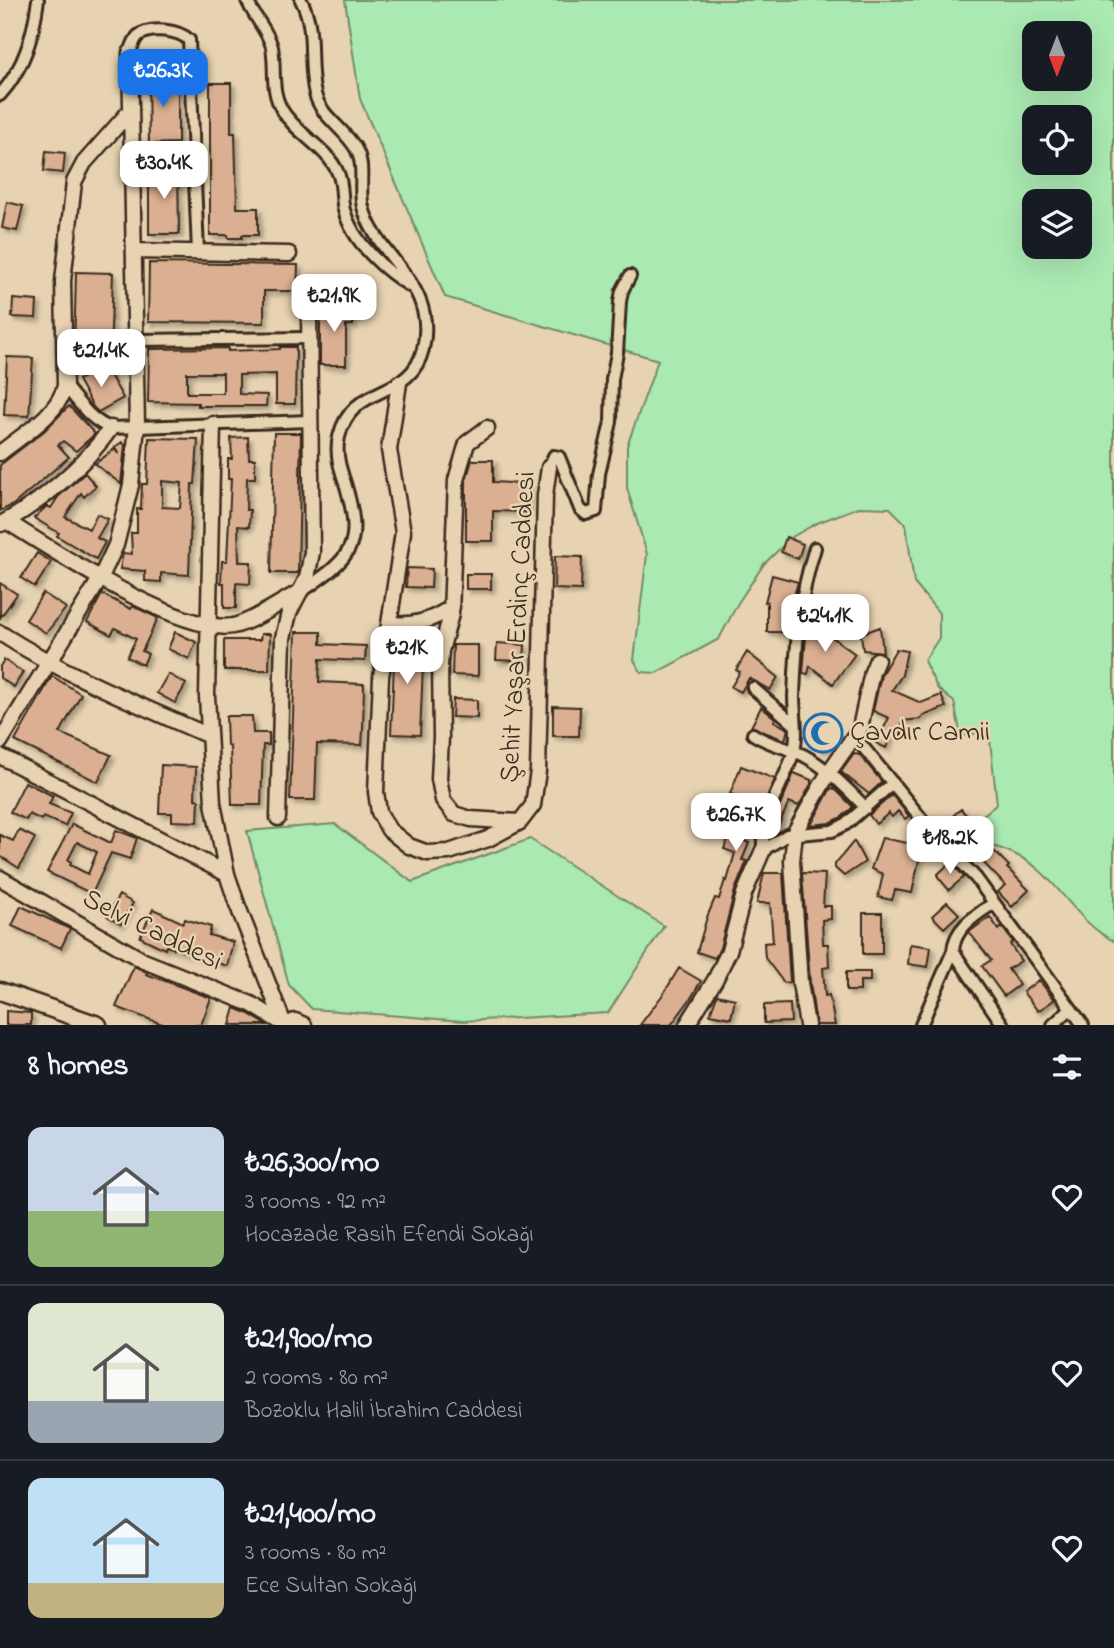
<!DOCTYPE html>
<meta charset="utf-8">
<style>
:root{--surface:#171b24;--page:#20242c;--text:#f1f3f6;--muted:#9ea1a6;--line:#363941;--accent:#1a73e8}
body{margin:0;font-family:"Indie Flower",sans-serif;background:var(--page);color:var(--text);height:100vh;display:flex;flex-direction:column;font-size:26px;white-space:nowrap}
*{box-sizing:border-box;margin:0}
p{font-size:23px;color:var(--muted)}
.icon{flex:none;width:38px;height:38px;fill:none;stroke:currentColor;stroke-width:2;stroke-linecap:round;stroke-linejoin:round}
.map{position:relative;height:1025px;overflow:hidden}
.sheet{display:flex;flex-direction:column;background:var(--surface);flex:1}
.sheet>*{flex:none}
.needle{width:46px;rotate:180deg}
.tools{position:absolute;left:1022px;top:21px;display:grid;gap:14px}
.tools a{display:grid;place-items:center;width:70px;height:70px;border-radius:14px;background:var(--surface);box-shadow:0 7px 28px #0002;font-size:35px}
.price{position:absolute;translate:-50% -60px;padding:0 16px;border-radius:14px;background:#fff;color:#222;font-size:23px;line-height:46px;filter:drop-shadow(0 2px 4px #0008)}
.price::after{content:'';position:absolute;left:50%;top:42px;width:21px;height:16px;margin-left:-10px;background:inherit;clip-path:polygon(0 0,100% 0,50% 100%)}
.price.on{background:var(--accent);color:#fff}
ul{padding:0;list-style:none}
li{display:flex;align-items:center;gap:21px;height:175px;padding:0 28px}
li+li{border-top:2px solid var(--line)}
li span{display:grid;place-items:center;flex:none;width:196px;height:140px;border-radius:14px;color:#555}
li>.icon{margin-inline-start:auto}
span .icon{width:84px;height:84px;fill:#fffc;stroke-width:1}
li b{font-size:30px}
h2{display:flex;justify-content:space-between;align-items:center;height:84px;padding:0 28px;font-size:30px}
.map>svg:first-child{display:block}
.green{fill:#aae9b2;stroke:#728a68;stroke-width:2;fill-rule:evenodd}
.building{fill:#dbb092;stroke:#3b2a1e;stroke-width:2;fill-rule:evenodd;filter:url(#shadow)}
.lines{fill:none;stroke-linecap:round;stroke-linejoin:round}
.minor-casing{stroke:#3b2a1e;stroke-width:16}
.tertiary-casing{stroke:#3b2a1e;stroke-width:19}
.secondary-casing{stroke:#3b2a1e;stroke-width:21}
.minor{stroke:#e7d3b1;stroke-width:10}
.tertiary{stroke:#e7d3b1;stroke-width:14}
.secondary{stroke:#e7d3b1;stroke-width:16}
.labels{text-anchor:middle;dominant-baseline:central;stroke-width:5;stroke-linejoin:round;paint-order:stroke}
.street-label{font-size:28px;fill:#3b2a1e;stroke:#e7d3b1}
.poi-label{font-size:28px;fill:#3b2a1e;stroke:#e7d3b1;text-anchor:start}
</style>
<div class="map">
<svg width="1114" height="1025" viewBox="0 0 1114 1025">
<defs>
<filter id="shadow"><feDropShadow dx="3.5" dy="3.5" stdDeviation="2" flood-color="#0004"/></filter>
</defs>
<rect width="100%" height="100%" fill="#e7d3b1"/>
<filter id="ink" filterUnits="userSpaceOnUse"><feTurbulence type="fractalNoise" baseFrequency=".0143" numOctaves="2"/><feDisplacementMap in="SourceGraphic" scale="14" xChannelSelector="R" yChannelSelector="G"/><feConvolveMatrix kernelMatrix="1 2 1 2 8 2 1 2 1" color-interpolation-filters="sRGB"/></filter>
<g filter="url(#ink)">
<path class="green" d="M345,0H1114V941C1081,925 1065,892 1038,869C1022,855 1003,849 983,843L977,820L997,804L989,731L961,736L954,702L938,689L924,661L939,638V613L914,583L906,524L890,508L859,507L817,523L792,537L764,564L738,603L719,639L656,673L641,672L634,660L647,554L627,488V446L658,360L445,297L360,99ZM1034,33H1080V79H1034ZM1034,117H1080V163H1034ZM1034,201H1080V247H1034Z
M335,824L412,882L530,839L664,926L608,1013L463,1021L312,1009L289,985L247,831Z"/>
<path class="building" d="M178,74V143L149,144L148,75Z
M210,83H231V133H235L237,208H258V235H242V238H228V235H210Z
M46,151L65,153L63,173L44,171Z
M149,168H178L179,234H149Z
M7,202L23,206L17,231L2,228Z
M149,263L298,265L297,291H264V323L148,322Z
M76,272L113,273L110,354H74Z
M13,299L37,301L36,318L12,317Z
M320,307H353V325H346V365H320Z
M280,347H296L295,404H276V374L239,375V394L267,395L266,406H198V403L148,402L149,349L228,348V351L280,349ZM187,373H223V393H187Z
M7,357L33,358L29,416L4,415Z
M105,366L123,398L98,412L93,407L78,380Z
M69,406L95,434L76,451L63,441L58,445L69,457L13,505L0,511V465L44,431Z
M274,433H301L298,573H271Z
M248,437L249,459H255V478H247L246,510H250L249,527L238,526L239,562H251L250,584L236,583V608H224V583H221L222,561H227L231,479H228V459H232L231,438Z
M149,438L198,439L195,484H192L189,575L161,573V582L145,581V571L120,569L123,553L132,554L131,533H137V509H141L142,484H147ZM162,481L182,483L180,508L162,507Z
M122,442L125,445L121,484L95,464L114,449L119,454L115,447Z
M472,460H493V482L529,484L528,512L493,511V541H466V480Z
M85,473L96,486L84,497L81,493L65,517L89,529L97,514L108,519L97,538L105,542L96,559L57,536L59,533L34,518L47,506L51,508L58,497Z
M786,537L803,544L798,559L781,552Z
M37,553L51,562L35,587L21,578Z
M555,556L582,557L581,590L554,589Z
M407,568L432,569L431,588L406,587Z
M466,574H491V589H466Z
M772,575L798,582L791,607L790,632H767V602H765Z
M0,583L17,594L0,618Z
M43,593L66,608L46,633L26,620Z
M102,594L131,609L133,606L158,618L142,651L148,654L143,665L127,657L136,639L115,628L111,635L87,622Z
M807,624L820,628L855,654L833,684L810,666L808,674L803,673Z
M880,627L883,652L863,650L861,634Z
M175,632L196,642L189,659L168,649Z
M296,632H321V644L366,646L365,661L320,659L319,682L364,684L363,729L362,745L317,744L315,800H290Z
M261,634H270L269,670H224V640H260Z
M397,634H420L418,664H423L420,735L391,734L394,663Z
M497,643L525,645L524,661L496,660Z
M453,645H478V676L452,675Z
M896,649L907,651L902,675L892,690L921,703L941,695L946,707L923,716L921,719L902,721V735L892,734L886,748L876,743L889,718L873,711L881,675Z
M747,652L778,677L770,690L749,678L741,692L731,687L740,672L736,670Z
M4,660L23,672L14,687L0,678V666Z
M168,674L186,684L175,703L157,693Z
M52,676L81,694L60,733L111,755L98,782L15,741Z
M453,699L477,700V718L452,717Z
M553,706L580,707L579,736H553Z
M761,707L775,718L774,721L788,729L785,740L751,727Z
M226,716H252L253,733H269V745H263L261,805H232L230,746H227Z
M826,716L838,743L821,750L809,723Z
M854,754L860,755L882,782L869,794L841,772Z
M161,765L196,767L195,799L199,800L198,822L172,821V813H159Z
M741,766L775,779L759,819L755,817L744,841L749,843L742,860L747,861L735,890L720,948L715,958L697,952L707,917L715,898L719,899L725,880L727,881L735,853L724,849L733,826L731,825L742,798L730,794Z
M794,773L811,780V784L799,806L789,802L778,827L773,825L776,815Z
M25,782L53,796L49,804L71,813L65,826L43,817L42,820L29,814L26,820L10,812Z
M831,788L835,789L853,807L842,817L830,823L811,825Z
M892,795L909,816L905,819L898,811L892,817L889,813L876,824L869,815Z
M961,809L972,822L954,838L942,825Z
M72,824L111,843L116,830L137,838L130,859L111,853L92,894L47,872ZM77,842L97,852L88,874L70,865L71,862L68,860Z
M19,830L35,838L19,868L0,856V835L13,841Z
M882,838L922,846L912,893L895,890L892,900L878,897L883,874L871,869Z
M854,841L865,862L844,876L835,868V864Z
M992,849L1009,866L1007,868L1029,890L1012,907L998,892L1005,885L981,860Z
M951,862L964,877L949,890L938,877V874Z
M764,873H783L790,982L784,983L765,958L764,943L773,942L770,903H757Z
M802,873L825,874L823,906H831V919L822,920L823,944H828L829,967L823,968L825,996L829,995L835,1025H816L810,982Z
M119,895L133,903L121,924L107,916Z
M947,902L959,914L944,928L932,916Z
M21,906L70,929L61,948L12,926Z
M153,909L183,923L185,919L211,927L209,935L233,942L227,966L166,946L165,949L140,937Z
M863,913H882V954H863Z
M990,917L999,930L1002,927L1013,942L1010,944L1021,961L1008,969L1019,985L1004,996L982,966L991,960L969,932Z
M910,944L931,947L928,967L908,964Z
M134,966L147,972L146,974L211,998L201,1025H165L116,1007Z
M679,968L701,981L691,998L671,1025H640L664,993Z
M846,972H870V981H860V991H846Z
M1039,980L1054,1000L1038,1011L1023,992Z
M717,995L735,999L731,1018L710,1014Z
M790,1004L791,1022L764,1023V1005Z
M235,1008L247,1013L267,1025H230Z
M6,1011L31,1013V1025H6Z"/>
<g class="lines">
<g class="minor-casing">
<path id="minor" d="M247,0C253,16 268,31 272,47C276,69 270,89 282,110C296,134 327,147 338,173C343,184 341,198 344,210C353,243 385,271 413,288
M130,53C132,47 134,40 138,36C150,26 179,30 189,40L198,252
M0,95C25,67 33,36 38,0
M136,340L310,338
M65,386C79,402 90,421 111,428L310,421
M549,467L554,456L559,457L580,509L586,514L596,511L599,474L611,422L612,379L617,353L620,302L622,291L630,276
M301,592C352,557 364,547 345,483C340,468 335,453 339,437C352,381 411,401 423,349C438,282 377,260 363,207C358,188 366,166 356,149C345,129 321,117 315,94C307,62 317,30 301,0
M753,688L794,724
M753,734C769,745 787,747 803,755C828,768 847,789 866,808
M855,737L929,828L976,878L1083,1025
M763,850C760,815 783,786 793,754C799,737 794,714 794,696C796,645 799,597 815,548
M763,850L787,835L832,831L846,824L893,783
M994,903C976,915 954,928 953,951L1003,1025
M921,1025L953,951
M1053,1025L1070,1009"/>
</g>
<g class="tertiary-casing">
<path id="tertiary" d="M134,251L289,254
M399,383L389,450L403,532L381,677L376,792L379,812L389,830L409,846L428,853L449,852L488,839L520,822L533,805L538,771L545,495L549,467
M213,424L207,696L213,803L227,874L237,904L284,1024
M487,428L467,443L456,480L451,614L441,651L440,664L441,737L439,779L443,800L454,814L471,819L519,822
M0,453C22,435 58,415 65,386L63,281L74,182L84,163L131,110
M6,521C53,550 180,635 233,626C253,622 280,602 300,592
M1,524C42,502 84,466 111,428
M390,624C415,626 431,621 452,607
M0,633C65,675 137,704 207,735
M0,742L100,579L116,545L131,485L137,426L130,53
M0,756L227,874
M278,818L283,638L289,613L307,578L312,552L309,315
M0,878L144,961L251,1004L284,1024
M284,1025L295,1021L304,1025
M687,1025L715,980L729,951L744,894L763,850
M807,1025L800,983L792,861L795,832L829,772L860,728L872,672L877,660"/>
</g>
<g class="secondary-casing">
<path id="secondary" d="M0,991L98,1025"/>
</g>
<use href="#minor" class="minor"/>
<use href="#tertiary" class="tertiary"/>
<use href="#secondary" class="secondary"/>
</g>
</g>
<defs>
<g id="mosque-ring" transform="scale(2.0125)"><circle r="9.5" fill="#e7d3b1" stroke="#1f6fb2" stroke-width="1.5"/><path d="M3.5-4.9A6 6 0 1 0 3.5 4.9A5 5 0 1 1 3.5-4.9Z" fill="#1f6fb2"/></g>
</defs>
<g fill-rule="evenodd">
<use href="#mosque-ring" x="823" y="733"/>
</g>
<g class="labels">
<g class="street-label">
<text transform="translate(519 627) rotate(-87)">Şehit Yaşar Erdinç Caddesi</text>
<text transform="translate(152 931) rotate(26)">Selvi Caddesi</text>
</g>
<g class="poi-label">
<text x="850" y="733">Çavdır Camii</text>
</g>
</g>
</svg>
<div class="tools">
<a><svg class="needle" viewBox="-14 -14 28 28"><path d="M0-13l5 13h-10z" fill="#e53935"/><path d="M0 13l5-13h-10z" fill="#9ea1a6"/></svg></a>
<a><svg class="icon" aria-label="locate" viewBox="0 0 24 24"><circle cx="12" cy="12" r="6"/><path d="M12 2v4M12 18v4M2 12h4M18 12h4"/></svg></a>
<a><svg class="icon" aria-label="layers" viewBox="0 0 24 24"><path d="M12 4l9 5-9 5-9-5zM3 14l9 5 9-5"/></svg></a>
</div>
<b class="price on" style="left:163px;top:109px">₺26.3K</b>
<b class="price" style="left:164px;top:201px">₺30.4K</b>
<b class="price" style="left:334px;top:334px">₺21.9K</b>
<b class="price" style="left:101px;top:389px">₺21.4K</b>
<b class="price" style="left:825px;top:654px">₺24.1K</b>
<b class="price" style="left:407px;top:686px">₺21K</b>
<b class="price" style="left:736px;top:853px">₺26.7K</b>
<b class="price" style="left:950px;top:876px">₺18.2K</b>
</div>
<section class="sheet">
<h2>8 homes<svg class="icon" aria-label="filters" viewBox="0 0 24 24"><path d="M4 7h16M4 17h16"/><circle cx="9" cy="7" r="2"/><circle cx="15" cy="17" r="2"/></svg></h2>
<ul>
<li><span style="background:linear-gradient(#c9d6e8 60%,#8fb573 0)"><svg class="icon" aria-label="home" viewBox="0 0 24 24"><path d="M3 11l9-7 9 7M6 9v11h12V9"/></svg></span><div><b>₺26,300/mo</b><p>3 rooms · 92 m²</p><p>Hocazade Rasih Efendi Sokağı</p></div><svg class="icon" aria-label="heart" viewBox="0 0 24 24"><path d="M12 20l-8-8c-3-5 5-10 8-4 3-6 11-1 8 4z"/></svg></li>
<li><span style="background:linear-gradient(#dfe7d0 70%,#9aa5b1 0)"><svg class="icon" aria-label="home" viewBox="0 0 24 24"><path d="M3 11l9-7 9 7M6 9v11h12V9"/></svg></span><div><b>₺21,900/mo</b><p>2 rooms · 80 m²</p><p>Bozoklu Halil İbrahim Caddesi</p></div><svg class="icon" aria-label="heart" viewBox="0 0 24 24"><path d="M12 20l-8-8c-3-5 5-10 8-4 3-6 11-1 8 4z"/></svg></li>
<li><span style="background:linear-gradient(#bfe0f5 75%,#c2b280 0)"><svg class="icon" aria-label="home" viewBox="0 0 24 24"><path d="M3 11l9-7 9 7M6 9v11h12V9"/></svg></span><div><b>₺21,400/mo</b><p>3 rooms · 80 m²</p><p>Ece Sultan Sokağı</p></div><svg class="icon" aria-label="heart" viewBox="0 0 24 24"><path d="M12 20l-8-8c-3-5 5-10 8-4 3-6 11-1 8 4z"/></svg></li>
</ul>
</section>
